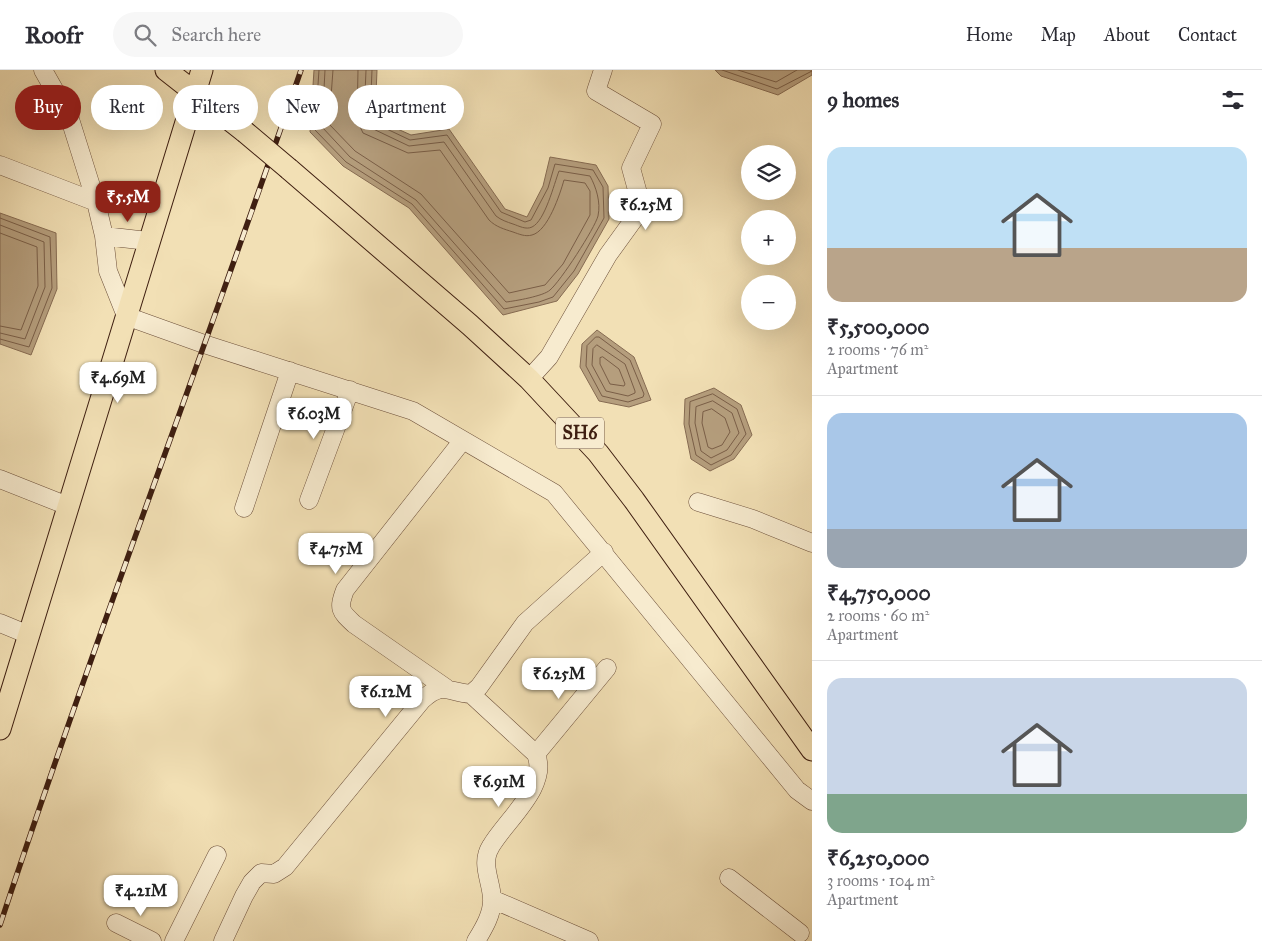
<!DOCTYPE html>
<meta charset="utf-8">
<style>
:root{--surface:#fff;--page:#f7f7f7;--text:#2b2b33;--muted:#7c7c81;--line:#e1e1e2;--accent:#8f2418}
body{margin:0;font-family:"IM FELL Great Primer",serif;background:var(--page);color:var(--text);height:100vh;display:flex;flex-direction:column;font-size:19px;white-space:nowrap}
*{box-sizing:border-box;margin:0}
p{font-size:16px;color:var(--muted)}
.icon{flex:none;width:28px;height:28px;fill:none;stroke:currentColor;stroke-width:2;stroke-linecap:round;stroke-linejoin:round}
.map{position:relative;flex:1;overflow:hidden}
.panel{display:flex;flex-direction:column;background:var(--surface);width:450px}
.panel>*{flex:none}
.hud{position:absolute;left:15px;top:15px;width:475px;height:45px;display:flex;gap:10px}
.tools{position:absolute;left:741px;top:75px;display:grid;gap:10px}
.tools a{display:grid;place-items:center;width:55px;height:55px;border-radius:50%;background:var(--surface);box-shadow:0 5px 20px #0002;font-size:25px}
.price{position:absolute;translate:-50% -42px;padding:0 11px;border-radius:10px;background:#fff;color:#222;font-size:16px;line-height:32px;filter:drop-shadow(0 1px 2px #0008)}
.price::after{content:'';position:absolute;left:50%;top:30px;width:15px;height:11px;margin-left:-8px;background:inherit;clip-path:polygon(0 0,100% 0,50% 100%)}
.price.current{background:var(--accent);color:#fff}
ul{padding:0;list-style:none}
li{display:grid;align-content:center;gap:10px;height:265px;padding:0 15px}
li+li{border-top:1px solid var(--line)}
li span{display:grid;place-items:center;height:155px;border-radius:15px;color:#555}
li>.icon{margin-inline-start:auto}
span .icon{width:90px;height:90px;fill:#fffc;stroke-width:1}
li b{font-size:21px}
h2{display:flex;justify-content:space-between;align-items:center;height:60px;padding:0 15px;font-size:21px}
.chip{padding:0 18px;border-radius:22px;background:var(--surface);box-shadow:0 5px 20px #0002;font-size:18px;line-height:45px}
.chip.current{background:var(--accent);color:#fff}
header{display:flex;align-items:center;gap:30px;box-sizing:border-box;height:70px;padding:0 25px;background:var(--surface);border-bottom:1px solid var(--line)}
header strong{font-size:24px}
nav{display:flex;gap:28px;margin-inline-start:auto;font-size:18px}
.search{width:350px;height:45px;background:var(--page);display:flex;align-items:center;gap:12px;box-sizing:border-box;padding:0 18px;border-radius:28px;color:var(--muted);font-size:19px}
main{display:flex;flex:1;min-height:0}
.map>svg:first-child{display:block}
.water{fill:#b59e7d;stroke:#866b52}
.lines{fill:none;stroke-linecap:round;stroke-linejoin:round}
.shore{stroke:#7a5e47;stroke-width:1}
.minor-casing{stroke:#6c4f3a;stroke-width:19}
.major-casing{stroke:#3f1f11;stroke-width:23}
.minor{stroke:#f7ebcf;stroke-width:18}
.major{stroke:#f2e0b5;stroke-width:21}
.rail-casing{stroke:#3f1f11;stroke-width:5.5}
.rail{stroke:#f7ebcf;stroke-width:4;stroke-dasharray:11;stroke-linecap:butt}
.major-bridge-casing{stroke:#3f1f11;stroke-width:23;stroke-linecap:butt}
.major-bridge{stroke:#f2e0b5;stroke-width:21}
.labels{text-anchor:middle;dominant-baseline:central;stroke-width:4;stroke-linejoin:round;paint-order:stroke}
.shield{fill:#f7ebcf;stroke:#765c4a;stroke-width:1}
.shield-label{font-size:18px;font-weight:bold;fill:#3f1f11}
</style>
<header>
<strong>Roofr</strong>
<div class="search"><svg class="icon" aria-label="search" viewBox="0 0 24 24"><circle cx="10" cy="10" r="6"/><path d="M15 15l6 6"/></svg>Search here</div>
<nav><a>Home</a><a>Map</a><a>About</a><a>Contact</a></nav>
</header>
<main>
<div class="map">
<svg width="812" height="871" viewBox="0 0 812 871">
<rect width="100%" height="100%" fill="#f2e0b5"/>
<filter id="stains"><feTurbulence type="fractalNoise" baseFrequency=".004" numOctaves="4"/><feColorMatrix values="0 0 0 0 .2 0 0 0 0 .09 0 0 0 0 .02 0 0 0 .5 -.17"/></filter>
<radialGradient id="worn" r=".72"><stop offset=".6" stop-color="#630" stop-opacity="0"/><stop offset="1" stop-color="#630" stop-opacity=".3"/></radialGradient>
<path class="water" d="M314,0H377L375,49L411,65L449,59L505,139L527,147L543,116L550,87L596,95L608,116L609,149L578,204L557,231L503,245L409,138L343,96L310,62Z
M715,0H812V5L778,25L721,6Z
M0,143L56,163L57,219L31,285L0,274Z
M597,260L634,287L651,330L629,337L599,331L580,297L582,274Z
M714,318L741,335L752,365L734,389L710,401L691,389L684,354L685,329Z"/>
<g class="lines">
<path class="shore" d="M319,0L315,60L346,92L412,134L504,239L539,232L553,227L574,201L604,148L603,117L593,100L555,94L548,118L531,150L525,152L501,142L447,65L410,70L372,52L370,48L372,0
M325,0L322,57L350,87L416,130L506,232C515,231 544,226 550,220C560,212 595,158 598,146C601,132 596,117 590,106L559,101C554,114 545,151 532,157C526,160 519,156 513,154C507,152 501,150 496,146L444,72L409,76L367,56L364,48L366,0
M333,0L329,54L355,81L421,124L509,223L545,215L563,194L590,145V121L585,113L564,110C560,124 548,161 532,165C525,167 519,164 513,162C504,159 496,157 489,150L440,80L408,83L363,63L357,50L358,0
M722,0L777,19L812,1
M738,0L776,12L797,0
M0,148L50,167L52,218L29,277L0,269
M0,155L44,172L45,217L25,269L0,263
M0,163L37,177L38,216L21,260L0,256
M596,267H599L630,290L644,324L643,327L628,332L602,326L586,296L587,276Z
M597,275L625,294L635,321V323L628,326L606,321L592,295L593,279Z
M603,287L619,299L625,314L624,316L610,314L600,294V288Z
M713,324L737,339L746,364L731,385L711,395L696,385L689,354L690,332Z
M713,331L732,343L739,363L727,380L711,388L701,381L695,353L696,337Z
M712,339L725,348L730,362L722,375L712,379L708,377L702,353L703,342Z"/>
<g class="minor-casing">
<path id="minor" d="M43,0L69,46L96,132L104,166L108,201L126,246L204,274L413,341L554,423L797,720L812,731
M0,95L96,132
M104,166L148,171
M529,309L549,287L608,185L642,138L631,98L652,54L596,21L603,0
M0,409L68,436
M309,430L350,320
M698,432L753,449L812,473
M244,438L290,301
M0,553L29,565
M446,618L354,554C340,541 338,539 345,520L463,370
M471,624L536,684C549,716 507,749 491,776C480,793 491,810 492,828C493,843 484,858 476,871
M536,684L607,598
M729,808L800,863
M492,829L589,871
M116,853L152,871
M174,871L217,785
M223,871L244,826L252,812L261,803L274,804L285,797L422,630C443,611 447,622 471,624L479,617L525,553L604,482"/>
</g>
<g class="major-casing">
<path id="major" d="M166,0L245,62
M289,99L470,255L529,309L598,383L634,430L812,680
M0,659L202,0"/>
</g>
<use href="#minor" class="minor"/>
<use href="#major" class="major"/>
<g class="rail-casing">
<path id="rail" d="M0,855C95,568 203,286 301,0"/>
</g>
<use href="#rail" class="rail"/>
<g class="major-bridge-casing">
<path id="major-bridge" d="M245,62L289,99"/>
</g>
<use href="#major-bridge" class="major-bridge"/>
</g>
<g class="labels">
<rect class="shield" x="556" y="347.5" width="48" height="31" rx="4"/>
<g class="shield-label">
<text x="580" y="363">SH6</text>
</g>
</g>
<rect width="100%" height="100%" filter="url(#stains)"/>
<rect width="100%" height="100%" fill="url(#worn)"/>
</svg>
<div class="tools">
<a><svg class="icon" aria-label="layers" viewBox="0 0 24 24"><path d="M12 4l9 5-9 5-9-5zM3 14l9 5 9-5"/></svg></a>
<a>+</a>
<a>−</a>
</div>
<b class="price current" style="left:128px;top:153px">₹5.5M</b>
<b class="price" style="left:646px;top:161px">₹6.25M</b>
<b class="price" style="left:118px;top:334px">₹4.69M</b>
<b class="price" style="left:314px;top:370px">₹6.03M</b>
<b class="price" style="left:336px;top:505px">₹4.75M</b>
<b class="price" style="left:559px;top:630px">₹6.25M</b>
<b class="price" style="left:386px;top:648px">₹6.12M</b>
<b class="price" style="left:499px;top:738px">₹6.91M</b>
<b class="price" style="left:141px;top:847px">₹4.21M</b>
<div class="hud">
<a class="chip current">Buy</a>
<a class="chip">Rent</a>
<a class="chip">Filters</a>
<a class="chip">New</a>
<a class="chip">Apartment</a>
</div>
</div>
<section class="panel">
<h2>9 homes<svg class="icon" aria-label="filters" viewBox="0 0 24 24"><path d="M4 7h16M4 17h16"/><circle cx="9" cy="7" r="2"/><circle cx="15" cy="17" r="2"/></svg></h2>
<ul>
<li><span style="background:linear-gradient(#bfe0f5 65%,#b9a48a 0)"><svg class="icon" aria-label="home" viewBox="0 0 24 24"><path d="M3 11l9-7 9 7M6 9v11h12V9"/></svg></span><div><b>₹5,500,000</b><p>2 rooms · 76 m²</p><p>Apartment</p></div></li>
<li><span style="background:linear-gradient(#a9c7e8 75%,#9aa5b1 0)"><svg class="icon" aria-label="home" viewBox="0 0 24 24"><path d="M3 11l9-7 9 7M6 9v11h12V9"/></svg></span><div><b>₹4,750,000</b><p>2 rooms · 60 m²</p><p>Apartment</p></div></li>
<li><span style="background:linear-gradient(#c9d6e8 75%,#7fa58c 0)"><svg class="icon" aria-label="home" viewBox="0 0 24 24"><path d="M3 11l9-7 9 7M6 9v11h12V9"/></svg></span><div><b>₹6,250,000</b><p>3 rooms · 104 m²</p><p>Apartment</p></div></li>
</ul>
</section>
</main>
